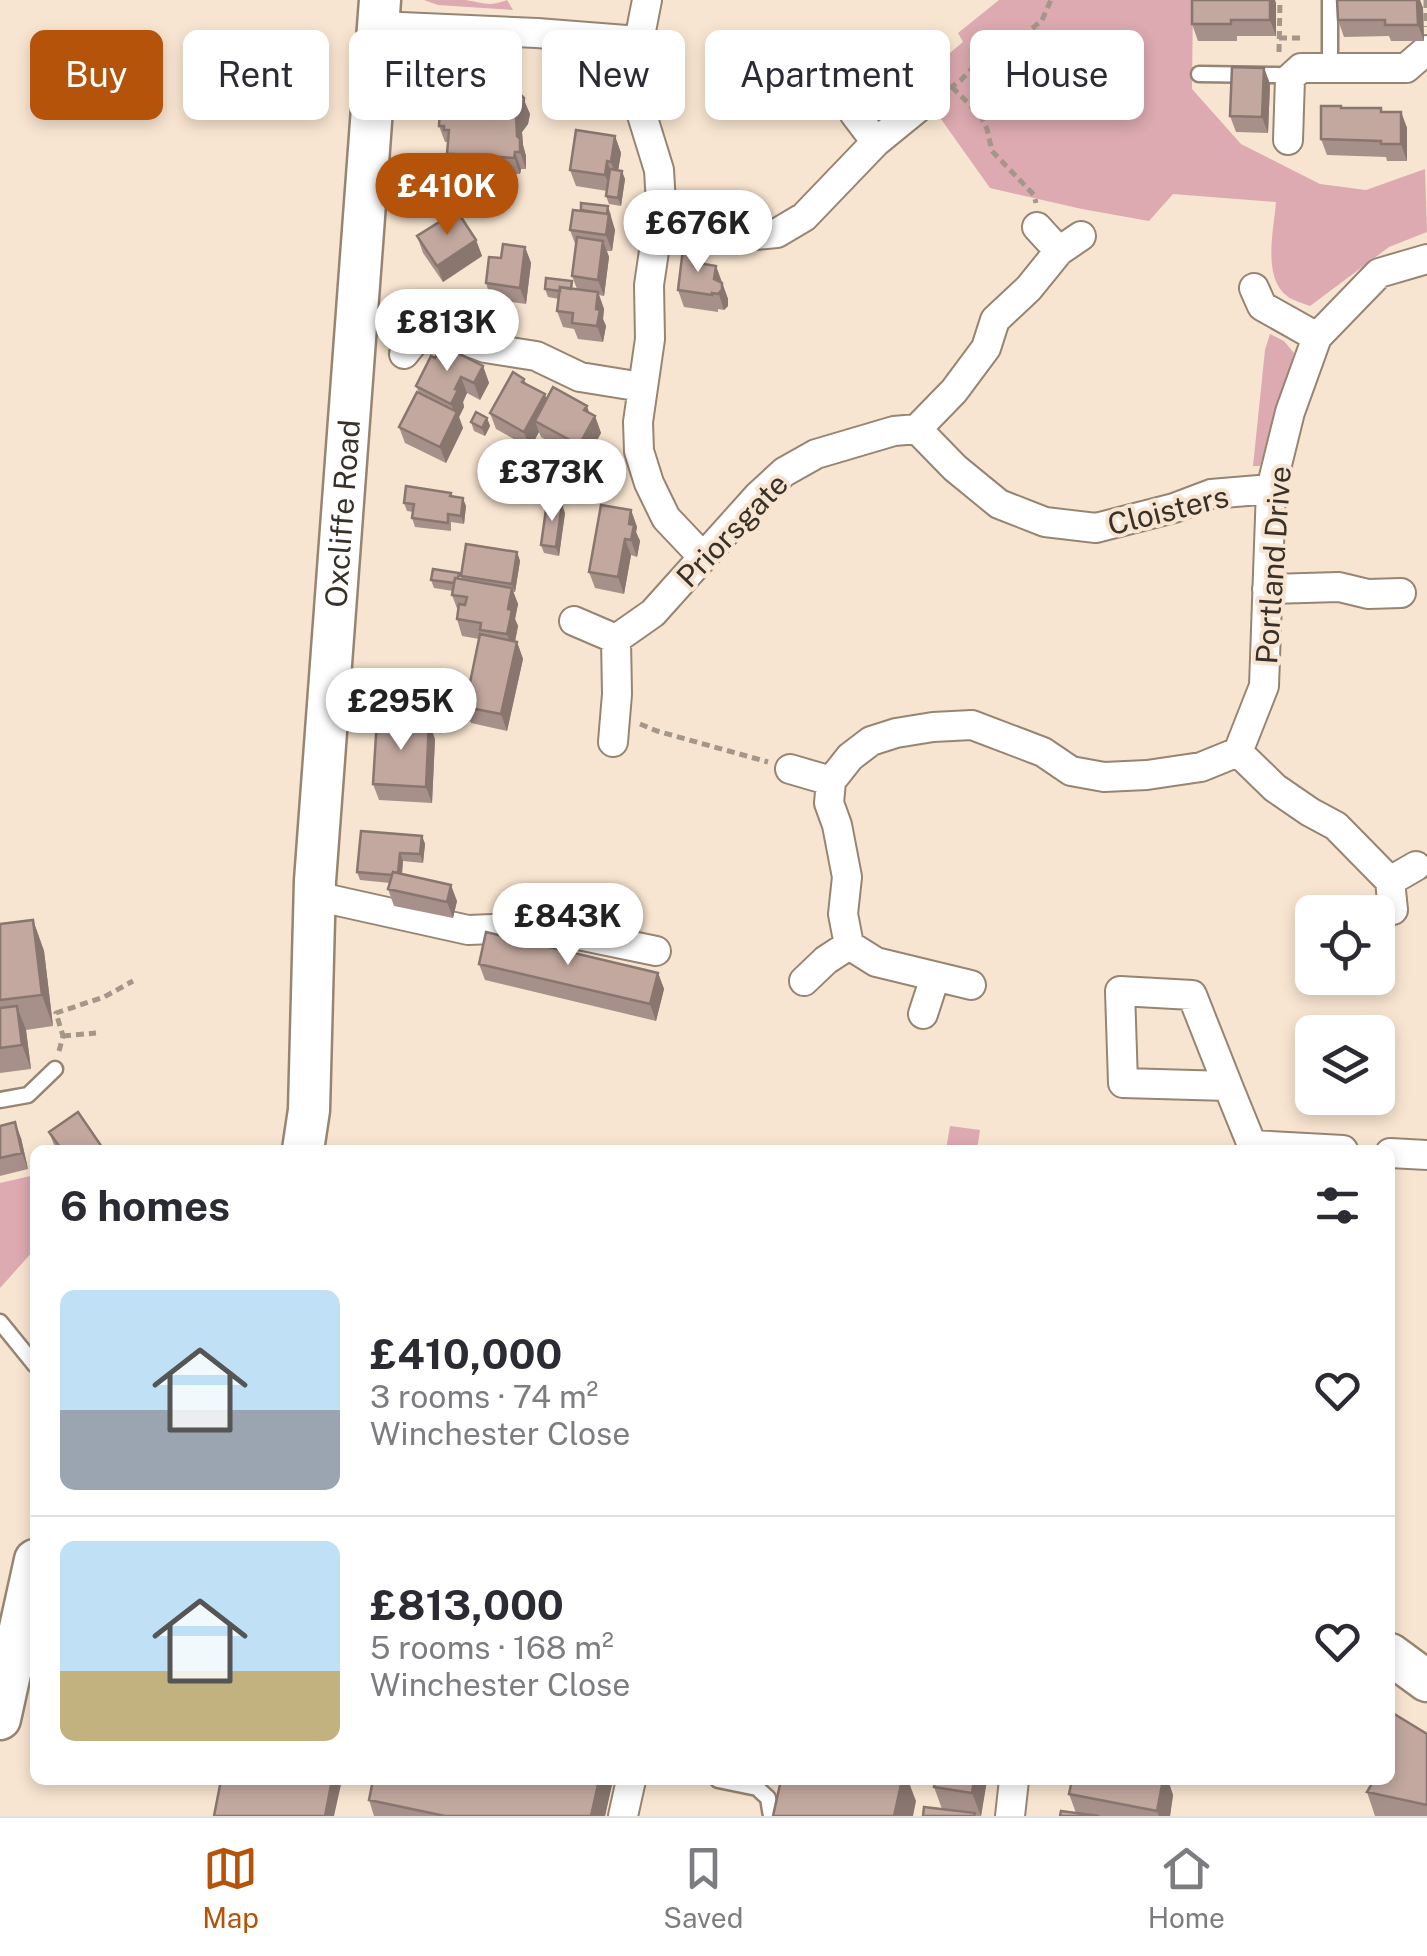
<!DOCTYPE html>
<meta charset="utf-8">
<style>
:root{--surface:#fff;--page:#f7f7f7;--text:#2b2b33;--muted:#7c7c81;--line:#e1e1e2;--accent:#b45309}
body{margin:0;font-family:"Public Sans",sans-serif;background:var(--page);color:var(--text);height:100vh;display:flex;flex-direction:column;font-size:38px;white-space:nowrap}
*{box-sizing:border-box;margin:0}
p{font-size:32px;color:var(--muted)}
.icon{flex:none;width:55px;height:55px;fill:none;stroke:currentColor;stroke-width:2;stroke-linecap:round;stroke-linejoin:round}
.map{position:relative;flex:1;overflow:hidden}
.panel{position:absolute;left:30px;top:1145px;width:1365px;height:640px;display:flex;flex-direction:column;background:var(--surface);border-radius:15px;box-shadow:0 5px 15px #0003}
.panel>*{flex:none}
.banner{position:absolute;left:30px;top:30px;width:1368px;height:90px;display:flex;gap:20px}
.controls{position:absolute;left:1295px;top:895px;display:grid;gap:20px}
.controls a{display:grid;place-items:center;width:100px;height:100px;border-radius:15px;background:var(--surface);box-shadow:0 5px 15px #0003;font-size:50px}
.price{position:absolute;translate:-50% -85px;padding:0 22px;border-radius:35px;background:#fff;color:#222;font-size:32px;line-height:65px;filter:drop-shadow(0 2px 5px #0008)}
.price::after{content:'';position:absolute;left:50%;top:60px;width:30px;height:22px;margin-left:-15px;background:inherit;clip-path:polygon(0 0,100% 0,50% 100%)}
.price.current{background:var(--accent);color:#fff}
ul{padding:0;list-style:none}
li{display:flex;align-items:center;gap:30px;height:250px;padding:0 30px}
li+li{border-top:2px solid var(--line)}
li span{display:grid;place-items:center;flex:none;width:280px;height:200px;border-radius:15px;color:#555}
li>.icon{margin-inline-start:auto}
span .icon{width:120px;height:120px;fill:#fffc;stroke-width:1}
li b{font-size:42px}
h2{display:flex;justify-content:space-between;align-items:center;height:120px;padding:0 30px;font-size:42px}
.pill{padding:0 35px;border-radius:15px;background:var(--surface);box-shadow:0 5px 15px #0003;font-size:35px;line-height:90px}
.pill.current{background:var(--accent);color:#fff}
.menu{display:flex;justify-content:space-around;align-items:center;height:140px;border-top:2px solid var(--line);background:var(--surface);font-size:28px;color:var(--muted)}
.menu a{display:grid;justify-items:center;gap:5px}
.menu .current{color:var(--accent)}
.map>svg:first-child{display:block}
.green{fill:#dcaab0}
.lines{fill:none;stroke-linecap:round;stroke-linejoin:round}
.lane-casing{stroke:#968573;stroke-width:19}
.street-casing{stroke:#968573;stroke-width:32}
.secondary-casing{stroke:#968573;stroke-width:45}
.path{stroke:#a49688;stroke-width:5;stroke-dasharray:8 5;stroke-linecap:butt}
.lane{stroke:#fff;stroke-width:14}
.street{stroke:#fff;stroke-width:28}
.secondary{stroke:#fff;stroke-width:40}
.wall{fill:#a79089}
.shaded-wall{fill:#88766f}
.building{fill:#c2a89f;stroke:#88766f;stroke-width:2.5}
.labels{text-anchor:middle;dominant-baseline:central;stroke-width:8;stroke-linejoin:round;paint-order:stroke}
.street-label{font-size:30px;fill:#383129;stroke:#f8e5d1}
</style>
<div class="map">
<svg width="1427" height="1816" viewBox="0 0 1427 1816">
<rect width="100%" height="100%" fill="#f8e5d1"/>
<path class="green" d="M424,0C437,0 453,0 466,0C483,3 490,7 507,0L513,10L438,5Z
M999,0H1193L1192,89L1241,144L1320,184L1366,190L1425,169L1427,232L1389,247L1310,306C1303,303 1293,301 1287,296C1262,277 1274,229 1276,202L1173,194L1149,221L1082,209L990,188L921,91L928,86L933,67L963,42L958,33Z
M1270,334L1284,341L1294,353L1260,466H1253L1265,350Z
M950,1126L980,1130L977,1150H946Z
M35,1175V1249L0,1288V1183Z"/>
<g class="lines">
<g class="lane-casing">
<path id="lane" d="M1330,0V68
M1199,74L1278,75L1290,78
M0,1100L28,1095L55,1069
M0,1322L35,1365
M718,1780L757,1788L768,1798L771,1816"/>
</g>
<g class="street-casing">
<path id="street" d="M647,0L639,41L640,91L642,115L659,170L661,204L649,285L650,339L638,422L639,451L649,483L666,518L703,557
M378,26L537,33L639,41
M854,113L876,142
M1288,140L1290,78L1301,68H1406L1427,50
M1037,227L1059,251
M658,231L744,236L777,233L804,217L876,142L919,107
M1254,288L1262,306L1317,337
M412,307L424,329L453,336L485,348L536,356L580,377L642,387
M404,354L424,329
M917,429L955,468L999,504L1045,522L1096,528L1174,508L1211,494L1271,489
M917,429L954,391L986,348L995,320L1029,288L1059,251L1081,236
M1267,589L1339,587L1368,594L1401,593
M574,621L616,639
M613,742L617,694L616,639L653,613L758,496L784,472L816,454L894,431L917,429
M1238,752L1264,686L1271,489L1290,412L1317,337L1379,273L1427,259
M1238,752L1275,788L1310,812L1336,826L1390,881
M790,769L831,781
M1390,881L1416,866
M1390,881L1393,910
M315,896L468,930L540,927L656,951
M804,981L826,960L849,945
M971,985L876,962L849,945L843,914L847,877L837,825L829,803L831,781L850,757L871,741L896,733L933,727L972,725L1043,752L1071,771L1104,777L1147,775L1201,767L1238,752
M923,1014L935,977
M1228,1086L1192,995L1120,991L1123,1083L1228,1086L1252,1145L1251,1150
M1252,1145L1343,1150
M1390,1153L1427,1155
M623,1816L631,1780
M1010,1816L1014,1780"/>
</g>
<g class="secondary-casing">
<g id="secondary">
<path id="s1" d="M303,1150L309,1110L315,881L380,0"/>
<path d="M1390,1654L1427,1681"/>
<path d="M0,1719L35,1560"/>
</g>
</g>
<path class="path" d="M1426,0V27
M1279,38H1301
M1279,52L1280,0
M952,87L980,115L987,129L992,151L1034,195L1036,203
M939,96L961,80L993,47L1026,34L1042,20L1051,0
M640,724L657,731L768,762
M63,1036L96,1033
M59,1051L63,1036L56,1013L104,997L133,981"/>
<use href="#lane" class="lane"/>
<use href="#street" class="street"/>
<use href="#secondary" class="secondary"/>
</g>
<path class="wall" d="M1337,0H1420L1423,8L1424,41H1391L1389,36L1344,37L1338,20Z
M1276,3V36H1237V41H1198L1192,24Z
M504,65V77L492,76L489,68Z
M1264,68L1270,84L1268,133L1236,132L1230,116Z
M519,89L530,114L528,124L522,132L523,145L526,156V169H521L520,174L500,173L505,185L503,208L458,206L453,189L454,170L447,154L448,142H445L439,126L445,111L451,107Z
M1342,108H1381L1382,112H1401L1407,128V161H1387L1386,157L1327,155L1321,139Z
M615,136L621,153L618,170L625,179L621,206L609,204L606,196L607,191L576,186L570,170Z
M611,214L610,217L615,230L612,251H607L609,257L604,296L599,295L604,309L603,319L606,326L603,342L578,339L574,329L563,327L557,311L559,299L548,297L545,289H577L572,276L576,246L570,230Z
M417,236L476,240L482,256L443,282L423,253Z
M525,247L531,263L526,304L491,299L486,283L501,258Z
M700,251L705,264L716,266L728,299V306L724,310L718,309V312L684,307L678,290Z
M435,358L483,366L489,383L480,400L467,393L463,402L464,407L459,417L463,428L446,463L405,443L399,427L419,393L416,386Z
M524,379L527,385L546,400L595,416L601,433L585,462L541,437L539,432L530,448L496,429L490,413Z
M487,418L490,426L485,436L474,431L471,422Z
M451,493L452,497L466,506L464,524L451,522V531L415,527L412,518L413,512L407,511L404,503Z
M631,510L637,527L636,532L640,541L637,557L631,555L624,594L595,588L589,572Z
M565,513L559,556L544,553L541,545Z
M517,552L520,561L515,592H513L518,604L515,619L518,626L515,642H517L523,659L507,731L471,723L465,707L479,639L462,636L457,619L458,611L452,595L453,591L434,588L431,580L462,579L461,576Z
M435,739L432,803L379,800L373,784Z
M422,836L425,844L423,863L403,861L402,874L457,901L453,918L394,906L388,889L390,883L360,880L357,872Z
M33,920L44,951L53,1026L26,1030L31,1069L0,1073V924Z
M479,964L658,973L664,989L656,1021L485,980Z
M0,1126L21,1138L28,1169L0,1176Z
M49,1132L104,1150H56Z
M1427,1734V1816H1375L1367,1792L1371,1785L1369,1780H1390Z
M373,1780H613L605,1816H374L369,1800Z
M932,1780H987L981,1816H923L942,1809L934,1787L935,1782Z
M1072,1780H1168L1173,1795L1170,1816H1060L1076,1813L1069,1794Z"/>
<path class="shaded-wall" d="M1270,0H1275L1276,3V36L1270,20Z
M1417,0H1420L1423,8L1424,41L1418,25Z
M501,57L504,65V77L501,69Z
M1264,68L1270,84L1268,133L1262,117Z
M519,89L530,114L528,124L522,132L523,145L526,156V169L520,152L517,136L516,115Z
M1401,112L1407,128V161L1401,144Z
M615,136L621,153L617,178L611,162Z
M515,152L521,169L520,174L514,158Z
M495,161L505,185L503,208L497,192Z
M607,161L613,177L611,191L605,175Z
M622,171L625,179L621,206L618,198Z
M608,206L615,230L612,251L606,235Z
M476,240L482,256L443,282L437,266Z
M603,241L609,257L604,296L598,280Z
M525,247L531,263L526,304L520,288Z
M716,266L728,299V306L724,310L714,279Z
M598,292L604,309L603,319L606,326L603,342L597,326L596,309Z
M483,366L489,383L480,400L474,383Z
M461,377L467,393L463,402L464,407L459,417L463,428L446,463L440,447L456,416L451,404L455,389Z
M545,394L550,411L535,421L539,432L530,448L524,432Z
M587,406L592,421L595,416L601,433L585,462L579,445L584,410Z
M487,418L490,426L485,436L482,428Z
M463,498L466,506L464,524L461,516Z
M562,504L565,513L559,556L556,547Z
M631,510L637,527L636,532L640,541L637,557L631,540L629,524Z
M625,539L631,555L624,594L618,577Z
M517,552L520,561L515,592L512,584Z
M512,588L518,604L515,619L518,626L513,651L507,634L508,609Z
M517,642L523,659L507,731L501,714Z
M429,722L435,739L432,803L426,787Z
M422,836L425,844L423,863L420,854Z
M400,853L403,861L401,884L398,876Z
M451,885L457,901L453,918L447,902Z
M33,920L44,951L53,1026L42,995Z
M658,973L664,989L656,1021L650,1004Z
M17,1006L26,1030L31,1069L22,1045Z
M15,1122L21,1138L28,1169L22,1153Z
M332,1780H342L334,1816H325Z
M599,1780H613L605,1816H591Z
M902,1780H908L916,1801L913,1816H894Z
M974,1780H987L981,1816L972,1793Z
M1163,1780H1168L1173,1795L1170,1816H1159L1157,1811Z"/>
<path class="building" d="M1192,0H1270V20H1231V24H1192Z
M1337,0H1417L1418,25H1385V20H1338Z
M490,56L501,57V69L489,68Z
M1232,67L1264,68L1262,117L1230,116Z
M453,85L519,89V93L524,98L523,107L516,115L517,136L520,139V152H515L514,158L487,156L486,161H495L494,168L499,169L497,192L453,189L454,154H447L449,130H444V126H439L440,110L445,111V107H451Z
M1321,106H1341V108H1381V112H1401V144H1381V141L1321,139Z
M576,130L615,136L611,162L607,161L605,175L570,170Z
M610,169L622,171L618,198L606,196Z
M581,203L608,206L607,214L581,210Z
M573,210L609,214L606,235L570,230Z
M457,211L476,240L437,266L417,236Z
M577,237L603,241L598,280L572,276Z
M503,244L525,247L520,288L486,283L489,257L501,258Z
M683,249L700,251L698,263L716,266L714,279L722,283V290L718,294L712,293V295L678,290Z
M546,278L572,281L571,289L560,287V291L545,289Z
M560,287L598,292L596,309L600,310L597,326L572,323L573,313L557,311Z
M442,345L483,366L474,383L461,377L455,389L458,390L451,404L416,386L431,356L435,358Z
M513,372L524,379L522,382L545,394L524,432L490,413Z
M553,387L587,406L584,410L595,416L579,445L535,421Z
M417,392L457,412L440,447L399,427Z
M476,412L487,418L482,428L471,422Z
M406,486L451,493L450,496L463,498L461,516L448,514V523L412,518L414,504L404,503Z
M547,502L562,504L556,547L541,545Z
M601,505L631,510L629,524L634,525L631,540L625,539L618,577L589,572Z
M466,544L517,552L512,584L461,576Z
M433,569L459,573L458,578H455L454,583L431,580Z
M455,578L512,588L508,609L512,610L507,634L480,630L481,623L457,619L459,604L465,605L467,597L452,595Z
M480,634L517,642L501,714L465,707Z
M377,719L429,722L426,787L373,784Z
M361,831L422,836L420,854L400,853L398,873L393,872L392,875L357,872Z
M393,872L451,885L447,902L388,889Z
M33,920L42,995L0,1000V924Z
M486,932L658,973L650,1004L479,964Z
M17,1006L22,1045L0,1048V1008Z
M78,1112L104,1150H62L49,1132Z
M15,1122L22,1153L0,1158V1126Z
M1391,1712L1427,1734V1805L1367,1792L1374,1780H1390V1714Z
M221,1780H332L325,1816H214Z
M373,1780H599L591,1816H445L369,1800Z
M781,1780H902L894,1816H773Z
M935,1780H974L972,1793L934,1787Z
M1072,1780H1163L1157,1811L1069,1794Z
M924,1807L975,1813L974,1816H923Z
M1061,1811L1099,1816H1060Z"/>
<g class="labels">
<g class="street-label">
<text transform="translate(1168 510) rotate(-14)">Cloisters</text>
<text stroke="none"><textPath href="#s1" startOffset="638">Oxcliffe Road</textPath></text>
<text transform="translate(732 530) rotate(-46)">Priorsgate</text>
<text transform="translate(1273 565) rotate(-86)">Portland Drive</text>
</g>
</g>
</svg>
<div class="controls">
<a><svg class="icon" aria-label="locate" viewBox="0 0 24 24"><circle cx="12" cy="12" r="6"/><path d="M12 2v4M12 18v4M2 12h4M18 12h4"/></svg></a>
<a><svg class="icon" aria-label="layers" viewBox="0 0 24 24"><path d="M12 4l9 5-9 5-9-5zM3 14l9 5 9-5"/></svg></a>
</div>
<b class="price current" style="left:447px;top:238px">£410K</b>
<b class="price" style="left:698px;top:275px">£676K</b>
<b class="price" style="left:447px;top:374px">£813K</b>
<b class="price" style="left:552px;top:524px">£373K</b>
<b class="price" style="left:401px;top:753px">£295K</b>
<b class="price" style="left:568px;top:968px">£843K</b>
<div class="banner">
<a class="pill current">Buy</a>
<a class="pill">Rent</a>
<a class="pill">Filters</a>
<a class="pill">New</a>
<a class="pill">Apartment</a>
<a class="pill">House</a>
</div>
<section class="panel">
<h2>6 homes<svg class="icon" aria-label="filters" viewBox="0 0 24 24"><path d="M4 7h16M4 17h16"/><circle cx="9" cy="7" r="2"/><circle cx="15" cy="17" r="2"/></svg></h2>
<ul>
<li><span style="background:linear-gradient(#bfe0f5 60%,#9aa5b1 0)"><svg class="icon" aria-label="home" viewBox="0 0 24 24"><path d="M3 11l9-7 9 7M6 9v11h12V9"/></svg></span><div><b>£410,000</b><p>3 rooms · 74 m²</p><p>Winchester Close</p></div><svg class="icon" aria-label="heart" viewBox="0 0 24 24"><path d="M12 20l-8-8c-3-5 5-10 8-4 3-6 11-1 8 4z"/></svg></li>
<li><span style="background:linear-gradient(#bfe0f5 65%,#c2b280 0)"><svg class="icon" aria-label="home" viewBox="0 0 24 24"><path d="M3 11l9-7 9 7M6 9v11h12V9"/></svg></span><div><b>£813,000</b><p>5 rooms · 168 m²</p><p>Winchester Close</p></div><svg class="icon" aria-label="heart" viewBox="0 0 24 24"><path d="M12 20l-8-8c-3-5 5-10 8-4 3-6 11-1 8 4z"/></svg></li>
</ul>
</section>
</div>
<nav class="menu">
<a class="current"><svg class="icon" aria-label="map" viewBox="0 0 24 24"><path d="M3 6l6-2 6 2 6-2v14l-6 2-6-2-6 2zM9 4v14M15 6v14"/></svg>Map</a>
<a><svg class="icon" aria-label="saved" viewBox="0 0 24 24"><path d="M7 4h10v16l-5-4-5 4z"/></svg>Saved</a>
<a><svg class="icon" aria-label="home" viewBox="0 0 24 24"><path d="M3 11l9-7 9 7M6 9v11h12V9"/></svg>Home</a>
</nav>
